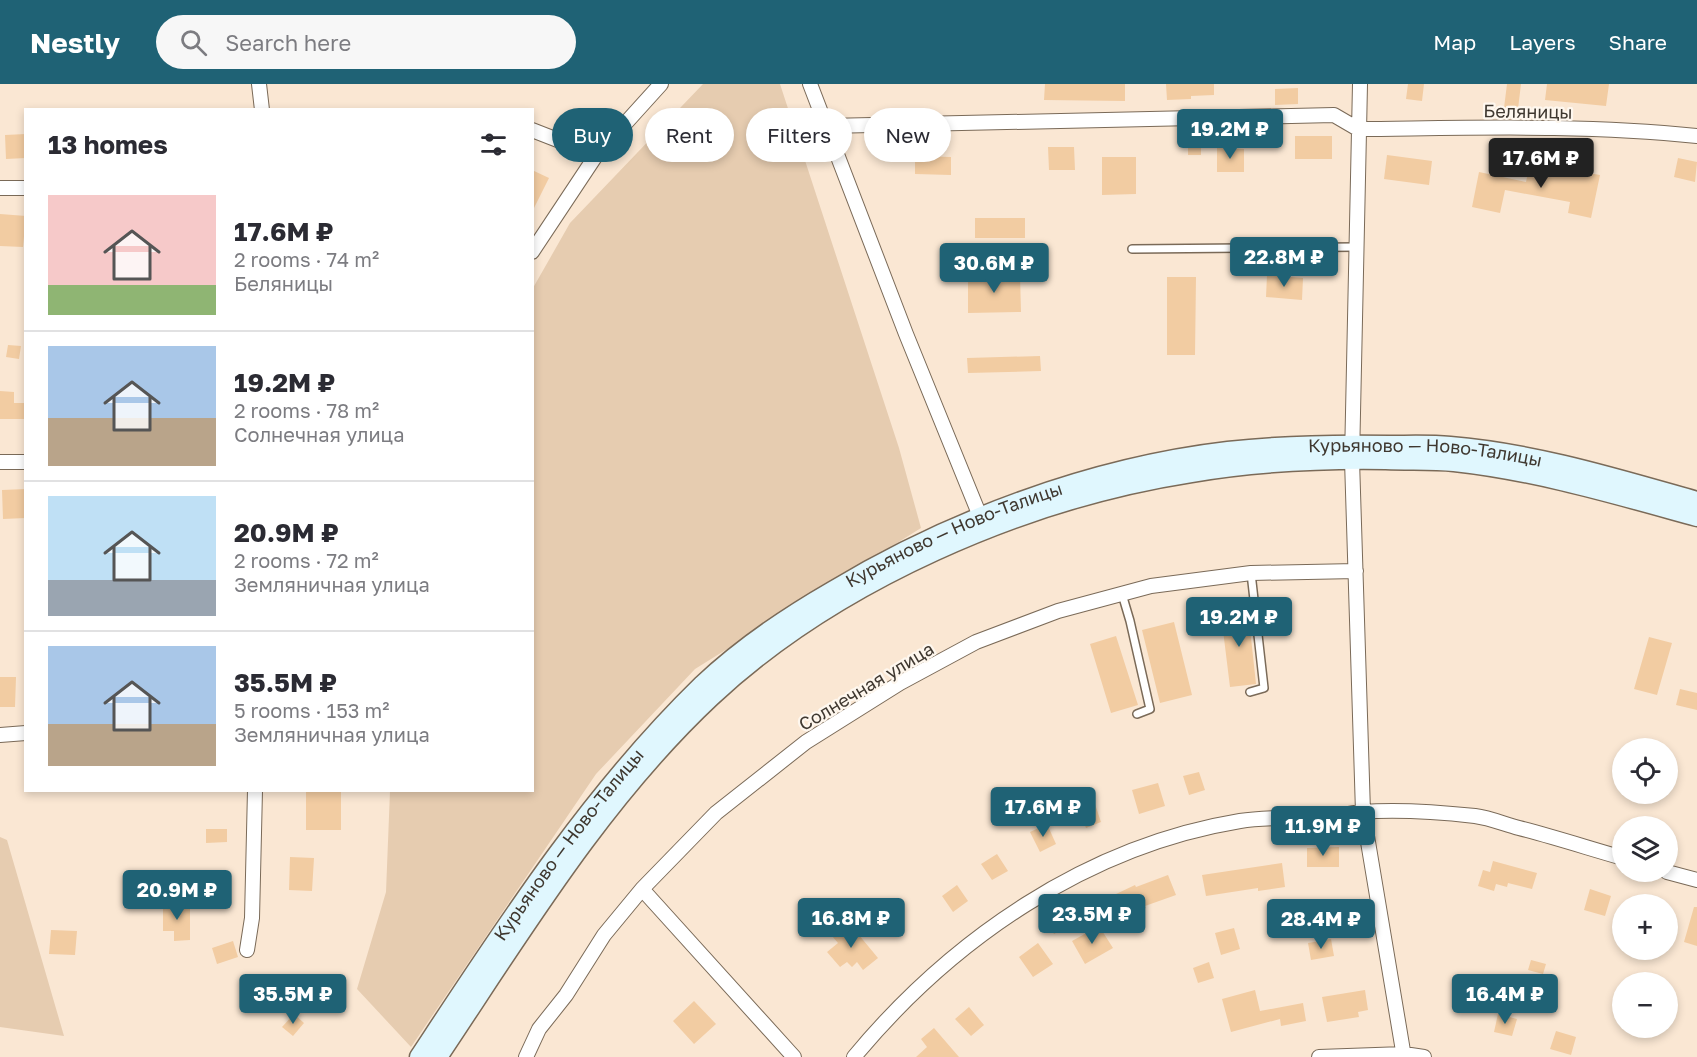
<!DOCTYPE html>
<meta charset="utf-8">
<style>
:root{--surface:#fff;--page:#f7f7f7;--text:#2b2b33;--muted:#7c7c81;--line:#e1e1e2;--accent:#1f6275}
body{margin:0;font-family:"Golos Text",sans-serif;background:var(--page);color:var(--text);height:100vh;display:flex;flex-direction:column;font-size:22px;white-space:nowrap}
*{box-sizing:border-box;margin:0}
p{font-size:20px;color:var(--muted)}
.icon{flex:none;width:33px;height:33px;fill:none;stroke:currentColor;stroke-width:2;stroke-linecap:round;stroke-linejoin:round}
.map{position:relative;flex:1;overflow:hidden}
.sheet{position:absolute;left:24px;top:24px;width:510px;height:684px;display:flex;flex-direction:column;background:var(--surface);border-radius:0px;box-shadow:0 3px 9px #0003}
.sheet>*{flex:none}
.banner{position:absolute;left:552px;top:24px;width:570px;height:54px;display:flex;gap:12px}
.tools{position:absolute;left:1612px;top:654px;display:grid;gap:12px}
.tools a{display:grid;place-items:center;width:66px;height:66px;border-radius:50%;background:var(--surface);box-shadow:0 3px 9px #0003;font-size:30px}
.price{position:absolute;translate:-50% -51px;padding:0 14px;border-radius:6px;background:var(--accent);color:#fff;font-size:20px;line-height:39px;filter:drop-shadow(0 2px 3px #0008)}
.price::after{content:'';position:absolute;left:50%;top:36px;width:18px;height:14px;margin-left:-9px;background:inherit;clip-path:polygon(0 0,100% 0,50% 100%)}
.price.selected{background:#222;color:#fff}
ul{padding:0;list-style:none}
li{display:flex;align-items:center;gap:18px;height:150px;padding:0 24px}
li+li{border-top:2px solid var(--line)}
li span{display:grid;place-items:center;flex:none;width:168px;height:120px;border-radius:0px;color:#555}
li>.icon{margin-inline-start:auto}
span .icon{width:72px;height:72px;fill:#fffc;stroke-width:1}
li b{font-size:26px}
h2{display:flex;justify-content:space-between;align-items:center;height:72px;padding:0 24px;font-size:26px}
.pill{padding:0 21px;border-radius:27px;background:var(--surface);box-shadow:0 3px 9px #0003;font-size:21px;line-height:54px}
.pill.selected{background:var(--accent);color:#fff}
header{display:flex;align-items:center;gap:36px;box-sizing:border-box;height:84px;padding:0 30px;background:var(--accent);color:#fff}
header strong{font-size:28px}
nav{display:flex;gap:33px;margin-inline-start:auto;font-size:21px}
.search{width:420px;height:54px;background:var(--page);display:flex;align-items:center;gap:15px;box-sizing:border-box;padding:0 21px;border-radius:33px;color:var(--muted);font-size:22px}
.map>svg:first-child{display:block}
.green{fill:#e6ccb0}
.building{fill:#f2cca2}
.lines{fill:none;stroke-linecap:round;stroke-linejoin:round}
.service-casing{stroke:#7a6a58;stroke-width:10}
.minor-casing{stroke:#7a6a58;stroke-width:16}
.secondary-casing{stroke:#7a6a58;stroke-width:21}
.service{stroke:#fff;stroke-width:7}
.minor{stroke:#fff;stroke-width:14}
.secondary{stroke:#e0f7fe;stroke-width:18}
.labels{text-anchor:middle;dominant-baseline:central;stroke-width:4.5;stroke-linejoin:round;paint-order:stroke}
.street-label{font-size:18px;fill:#3f3830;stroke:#fef7ee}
</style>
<header>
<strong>Nestly</strong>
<div class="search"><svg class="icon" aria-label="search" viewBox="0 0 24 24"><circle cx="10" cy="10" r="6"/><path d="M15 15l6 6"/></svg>Search here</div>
<nav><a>Map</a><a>Layers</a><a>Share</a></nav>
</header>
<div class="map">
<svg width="1697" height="973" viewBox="0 0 1697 973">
<rect width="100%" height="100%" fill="#fae7d3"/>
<path class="green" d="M703,0H780L899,364L921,444L695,585L596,690L411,963L357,905L386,808L390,707L532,706L533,204L570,139Z
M0,753L7,756L64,952L0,943Z"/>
<path class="building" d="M1045,0H1125V17L1044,16Z
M1166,0H1214V11L1191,12V15L1167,16Z
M1408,0H1424L1422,17L1406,15Z
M1507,0H1521L1518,25L1504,24Z
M1547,0H1609L1606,22L1545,16Z
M1298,4V20L1275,21V5Z
M26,50V74L6,75L5,51Z
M1188,52H1201V71H1188Z
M1295,52H1332V75H1295Z
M1048,63H1074L1075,86H1049Z
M1217,64L1244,65V88H1217Z
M1387,71L1432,77L1429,101L1384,95Z
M915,72L951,73V91L915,90Z
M1102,73H1136V110L1102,111Z
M1678,74L1697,78L1695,98L1674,93Z
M1530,79L1600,91L1591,134L1568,129L1570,118L1505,106L1500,129L1472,123L1479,88L1526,98Z
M532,86L549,94L532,128Z
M0,130L26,132L23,163L0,162Z
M975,134H1025V154H975Z
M1020,191L1021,228L968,229V192Z
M1267,191L1303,194L1302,216L1266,213Z
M1167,193H1196L1195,271H1167Z
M8,261L21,262L19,275L6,273Z
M1040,272L1041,287L968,289L967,274Z
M0,307L14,308V319H26V335H0Z
M26,405V434L3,435L2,406Z
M1248,526L1256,600L1230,603L1221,530Z
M1174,538L1192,611L1160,619L1142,546Z
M1116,552L1138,621L1111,629L1090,560Z
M1649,553L1672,559L1657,611L1634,605Z
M0,593H16L15,623H0Z
M1680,605L1697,609V626L1676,621Z
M1199,688L1205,706L1189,711L1183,692Z
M1158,699L1165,722L1139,730L1132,706Z
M306,708H341V746H306Z
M1095,720L1101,738L1086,744L1079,726Z
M1047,740L1056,760L1040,768L1030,748Z
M206,745H227V758L206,759Z
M1339,763V783H1307V764Z
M997,770L1008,787L992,796L981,780Z
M290,773L314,774L312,807L289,806Z
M1493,777L1537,789L1532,805L1508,799L1507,803L1496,800L1494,807L1478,802L1483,786L1490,788Z
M1282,779L1285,803L1258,807V804L1206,812L1202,791Z
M1168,791L1176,811L1145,822L1146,824L1127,832L1116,810L1135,801L1136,803Z
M957,801L968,817L953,828L942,812Z
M1590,805L1611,812L1605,832L1584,826Z
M163,821H190V856L174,857V847H163Z
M1694,823H1697V862L1684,858Z
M1354,825L1358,850L1342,852L1339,827Z
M1059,826L1068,842L1054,850L1045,834Z
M849,839L878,874L863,886L857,878L852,883L847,878L840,883L827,868L838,859L832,852Z
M1099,842L1113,864L1085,880L1072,857Z
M1234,844L1240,865L1221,871L1215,849Z
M51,846L77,847L75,871L49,870Z
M1331,855L1334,872L1311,876L1308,859Z
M233,857L238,873L217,880L212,864Z
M1038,859L1053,880L1033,893L1019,873Z
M1531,876L1546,880L1543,890L1528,886Z
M1209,878L1214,894L1198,899L1193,884Z
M1255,906L1260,927L1303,919L1306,937L1281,942L1280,935L1231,948L1222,915Z
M1365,906L1368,926L1358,928L1359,933L1327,938L1322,913Z
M694,917L716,940L694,960L673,937Z
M969,923L984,941L971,952L955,935Z
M294,930L304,939L293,952L282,943Z
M1498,930L1517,935L1512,952L1494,948Z
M934,944L959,973H916L927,963L921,955Z
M1556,947L1576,953L1571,971L1550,965Z"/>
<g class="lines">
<g class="service-casing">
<path id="service" d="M1132,165L1356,163
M1122,510L1130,537L1150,625L1137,630
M1250,608L1264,604L1251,489"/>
</g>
<g class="minor-casing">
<path id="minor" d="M259,0L262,26
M810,0L906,250L984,442
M1360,0L1352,376L1363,728L1404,973
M827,42L1334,31L1358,45
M1358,45C1471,44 1584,40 1697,52
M532,46L573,62L595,73
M0,104H26
M532,168L595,73L661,0
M0,378H26
M0,651L26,649
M1667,788L1697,796
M642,805L794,973
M247,866L252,834L255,706
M526,973L539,945L566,911L604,851L642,805L716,729L806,658L900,599L976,558L1058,527L1151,502L1251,489L1356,487
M854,973C952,855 1087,762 1240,737C1269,732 1301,735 1330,732C1341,732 1351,729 1362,728C1399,725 1438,728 1475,732C1490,734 1504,740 1519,744C1554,753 1588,764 1623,774
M1319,973L1404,970L1424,973"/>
</g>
<g class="secondary-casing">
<g id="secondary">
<path id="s1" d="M419,973C504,844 590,710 702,601C740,565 787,533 832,507C950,436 1091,383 1228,367C1281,361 1335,360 1389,361C1409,361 1430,360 1450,362C1535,369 1616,394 1697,417"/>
<path d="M438,973C521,849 601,716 711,613C835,497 1024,415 1191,389C1255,378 1321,375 1386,376C1409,377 1432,376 1454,378C1537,387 1617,411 1697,433"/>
</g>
</g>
<use href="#service" class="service"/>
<use href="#minor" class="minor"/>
<use href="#secondary" class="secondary"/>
</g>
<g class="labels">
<g class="street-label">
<text transform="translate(1528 27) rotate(1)">Беляницы</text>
<text stroke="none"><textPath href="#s1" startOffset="1250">Курьяново — Ново-Талицы</textPath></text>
<text stroke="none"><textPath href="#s1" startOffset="764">Курьяново — Ново-Талицы</textPath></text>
<text transform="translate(866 602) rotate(-31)">Солнечная улица</text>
<text stroke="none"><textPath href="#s1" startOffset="260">Курьяново — Ново-Талицы</textPath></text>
</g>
</g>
</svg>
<div class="tools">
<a><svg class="icon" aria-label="locate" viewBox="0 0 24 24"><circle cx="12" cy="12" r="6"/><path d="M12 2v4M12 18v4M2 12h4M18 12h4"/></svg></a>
<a><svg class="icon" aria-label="layers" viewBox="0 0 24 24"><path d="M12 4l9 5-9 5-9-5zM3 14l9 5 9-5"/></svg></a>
<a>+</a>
<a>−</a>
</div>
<b class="price" style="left:1230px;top:76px">19.2M ₽</b>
<b class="price selected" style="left:1541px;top:105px">17.6M ₽</b>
<b class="price" style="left:1284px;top:204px">22.8M ₽</b>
<b class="price" style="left:994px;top:210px">30.6M ₽</b>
<b class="price" style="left:1239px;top:564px">19.2M ₽</b>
<b class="price" style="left:1043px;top:754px">17.6M ₽</b>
<b class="price" style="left:1323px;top:773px">11.9M ₽</b>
<b class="price" style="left:177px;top:837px">20.9M ₽</b>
<b class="price" style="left:1092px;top:861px">23.5M ₽</b>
<b class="price" style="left:851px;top:865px">16.8M ₽</b>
<b class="price" style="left:1321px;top:866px">28.4M ₽</b>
<b class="price" style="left:293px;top:941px">35.5M ₽</b>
<b class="price" style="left:1505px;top:941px">16.4M ₽</b>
<div class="banner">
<a class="pill selected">Buy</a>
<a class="pill">Rent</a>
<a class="pill">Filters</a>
<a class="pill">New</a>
</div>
<section class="sheet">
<h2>13 homes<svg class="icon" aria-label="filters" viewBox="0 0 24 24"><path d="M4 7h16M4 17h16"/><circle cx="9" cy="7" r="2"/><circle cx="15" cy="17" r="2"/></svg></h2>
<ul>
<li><span style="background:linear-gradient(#f6c9c9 75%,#8fb573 0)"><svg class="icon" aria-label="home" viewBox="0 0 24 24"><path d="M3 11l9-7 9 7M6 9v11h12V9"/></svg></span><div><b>17.6M ₽</b><p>2 rooms · 74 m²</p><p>Беляницы</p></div></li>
<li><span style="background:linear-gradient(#a9c7e8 60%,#b9a48a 0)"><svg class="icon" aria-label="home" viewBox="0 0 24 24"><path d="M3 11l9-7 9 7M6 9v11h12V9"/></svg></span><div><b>19.2M ₽</b><p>2 rooms · 78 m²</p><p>Солнечная улица</p></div></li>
<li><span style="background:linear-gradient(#bfe0f5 70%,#9aa5b1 0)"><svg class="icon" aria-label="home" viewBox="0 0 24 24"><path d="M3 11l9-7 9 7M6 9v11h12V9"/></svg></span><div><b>20.9M ₽</b><p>2 rooms · 72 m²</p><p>Земляничная улица</p></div></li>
<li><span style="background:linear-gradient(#a9c7e8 65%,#b9a48a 0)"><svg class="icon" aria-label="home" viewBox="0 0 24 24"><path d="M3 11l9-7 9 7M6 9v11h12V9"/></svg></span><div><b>35.5M ₽</b><p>5 rooms · 153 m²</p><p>Земляничная улица</p></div></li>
</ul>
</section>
</div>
